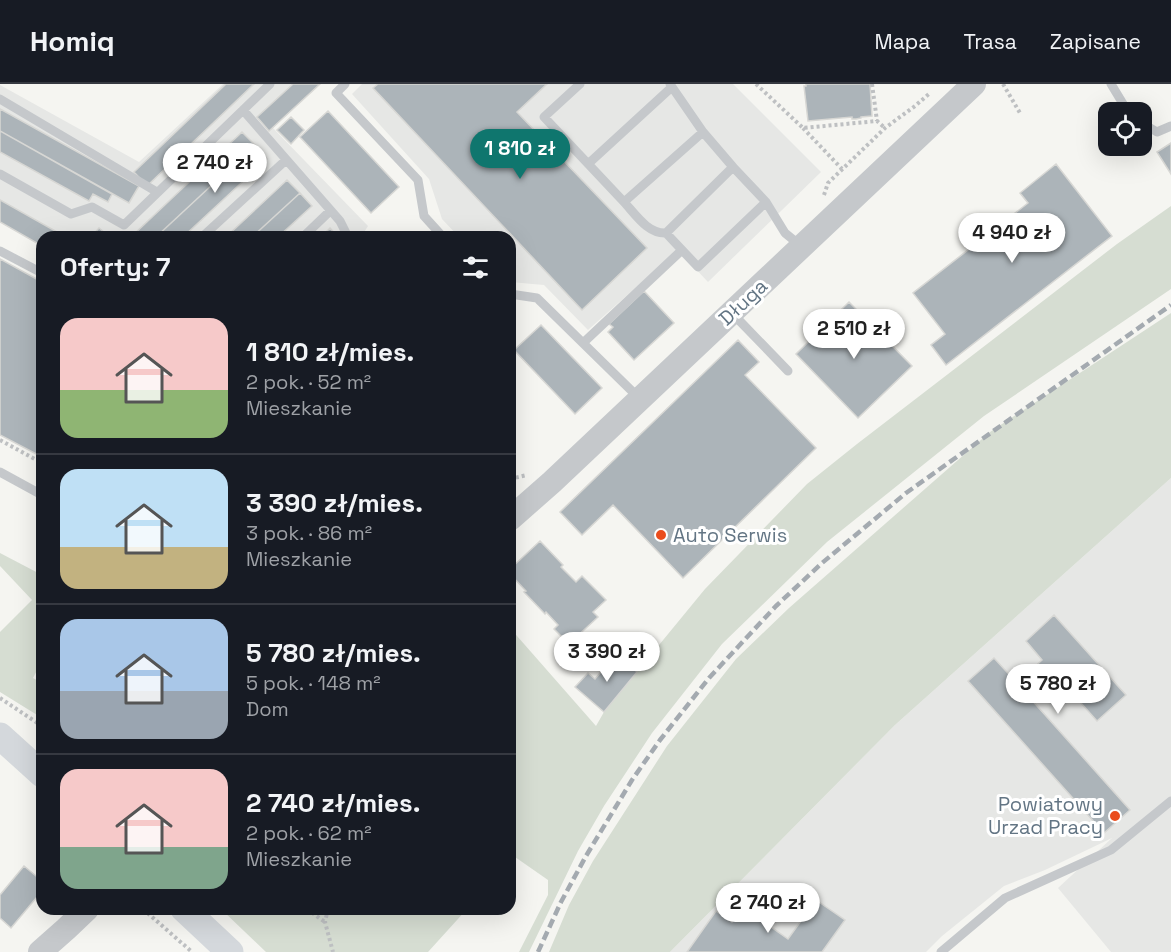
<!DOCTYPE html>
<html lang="pl">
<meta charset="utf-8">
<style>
:root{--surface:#171b24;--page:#242831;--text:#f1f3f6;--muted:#9ea1a6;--line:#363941;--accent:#0f766e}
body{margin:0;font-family:"Space Grotesk",sans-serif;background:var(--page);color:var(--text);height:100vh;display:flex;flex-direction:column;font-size:22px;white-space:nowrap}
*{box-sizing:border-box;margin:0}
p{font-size:20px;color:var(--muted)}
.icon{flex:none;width:33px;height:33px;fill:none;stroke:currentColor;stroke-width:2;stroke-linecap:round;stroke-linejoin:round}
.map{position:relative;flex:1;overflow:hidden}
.side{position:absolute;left:36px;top:147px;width:480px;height:684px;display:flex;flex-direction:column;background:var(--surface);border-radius:18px;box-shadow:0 6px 24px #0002}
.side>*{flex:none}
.controls{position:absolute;left:1098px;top:18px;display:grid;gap:12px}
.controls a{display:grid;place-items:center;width:54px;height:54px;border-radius:12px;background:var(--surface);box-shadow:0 6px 24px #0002;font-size:30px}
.price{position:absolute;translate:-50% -51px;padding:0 14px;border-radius:21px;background:#fff;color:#222;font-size:20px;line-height:39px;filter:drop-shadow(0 2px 3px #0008)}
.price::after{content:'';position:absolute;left:50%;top:36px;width:18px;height:14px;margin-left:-9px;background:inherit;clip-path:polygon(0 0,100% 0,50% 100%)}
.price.on{background:var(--accent);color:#fff}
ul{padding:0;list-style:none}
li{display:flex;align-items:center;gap:18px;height:150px;padding:0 24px}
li+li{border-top:2px solid var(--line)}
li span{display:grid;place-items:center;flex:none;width:168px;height:120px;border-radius:18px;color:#555}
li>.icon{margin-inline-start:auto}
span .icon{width:72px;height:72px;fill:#fffc;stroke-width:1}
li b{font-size:26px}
h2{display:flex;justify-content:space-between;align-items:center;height:72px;padding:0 24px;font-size:26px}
header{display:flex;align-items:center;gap:36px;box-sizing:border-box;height:84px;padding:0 30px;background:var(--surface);border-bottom:2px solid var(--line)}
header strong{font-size:28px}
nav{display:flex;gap:33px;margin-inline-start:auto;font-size:21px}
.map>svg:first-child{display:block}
.built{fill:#e6e7e5}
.green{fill:#d6ddd2}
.building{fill:#acb4b9;stroke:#d7d7d4;stroke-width:1.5}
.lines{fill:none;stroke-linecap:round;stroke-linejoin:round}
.path{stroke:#bec0c2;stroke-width:4;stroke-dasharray:3 3;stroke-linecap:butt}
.service{stroke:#c5c8cb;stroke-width:9}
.tertiary{stroke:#c5c8cb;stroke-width:24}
.secondary{stroke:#d4d8dc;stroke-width:27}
.rail{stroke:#a4aab0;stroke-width:4.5;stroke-dasharray:9 4.5;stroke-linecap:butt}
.poi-dot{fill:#ea4c1c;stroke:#fff;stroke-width:2}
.labels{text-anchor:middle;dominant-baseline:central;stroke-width:6;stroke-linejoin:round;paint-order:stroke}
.street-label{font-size:20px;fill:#637584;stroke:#fff}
.poi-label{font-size:20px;fill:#637584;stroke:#fff;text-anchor:start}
</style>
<header>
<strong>Homiq</strong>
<nav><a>Mapa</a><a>Trasa</a><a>Zapisane</a></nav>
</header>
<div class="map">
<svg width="1171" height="868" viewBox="0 0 1171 868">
<rect width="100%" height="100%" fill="#f5f5f1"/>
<path class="built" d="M223,0H319L273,44L368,142L361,153H42L0,136V1L139,78Z
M362,0H733L821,88L708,198L678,166L588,246L544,201L510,198V153H459L442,135L429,95L352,10Z
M1171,394V868H1111L1058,804L1112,754L1045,786L1004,802L942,852L926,868H670L895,641Z"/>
<path class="green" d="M1171,122V205L984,332L827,458L722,560L652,649L604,722L578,767L529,868H519L548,811V796L515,773L510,778V544L596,642L604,628L705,505L807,400L857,360L1117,160Z
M1171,229V394L895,641L670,868H549L569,821L593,777L667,662L736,575L789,524L990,348Z
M0,469L42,491V519L39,525L42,527V577L33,594L42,599V634L0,608V548L32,516L0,482Z
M221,825H467L428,868H266Z"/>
<path class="building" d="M226,0H254L147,102L134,88Z
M293,0H320L269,47L257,33Z
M378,0H547L517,28L647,164L582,226L373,4Z
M806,0H870L872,32L861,33V34L856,35H852V33L808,37L804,2H806Z
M0,25L139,102L129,119L0,47Z
M328,27L399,103L371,129L300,53Z
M291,33L304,46L291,60L277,46Z
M0,47L112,110L108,118L93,110L89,117L0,68Z
M242,48L255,61L156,153H131Z
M1171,59V90L1157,68Z
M255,61L267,75L183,153H156Z
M1056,80L1112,152L946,281L931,261L945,250L913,209L1028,119L1020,109Z
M287,96L300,109L252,153H226Z
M300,109L312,122L278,153H252Z
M0,116L66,153H42V162L0,138Z
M99,144L110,153H91Z
M330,144L338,153H321Z
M0,175L42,198V373L0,351Z
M644,207L674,239L634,276L608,248L613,243L609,240Z
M849,218L912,282L858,334L796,270Z
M541,241L602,304L575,330L514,266Z
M738,256L759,278L745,291L816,364L683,494L613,421L582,451L560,428Z
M540,457L563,481L561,483L576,498L582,492L606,516L593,528L598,533L572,557L570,555L567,558L554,545L558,541L546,528L545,530L524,508L526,507L510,490V485Z
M1054,531L1126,611L1097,637L1056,591L1030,614L1130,726L1104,749L968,597L994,574L1017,599L1042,576L1026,557Z
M616,570L637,588L604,628L575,603L588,589L595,595Z
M24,782L42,797V807L11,844L0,834V811Z
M816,816L845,836L822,868H687L716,827L732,838L743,823L788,855Z"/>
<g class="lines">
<path class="path" d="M756,0L803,44L877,37L885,44
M872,0L877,37
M1003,0L1020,29
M803,44L842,85
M824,111L828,99L885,44L915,22L930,9
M0,356L42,379
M510,395L527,391
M0,614L42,642
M143,825L192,868
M307,825L325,838
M328,825L325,838L333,868"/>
<path class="service" d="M345,0L336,9L418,96L424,132L443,153
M580,0L544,33L624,118
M1111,0L1128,28
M672,3L703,48
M0,15L157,108
M243,26L340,137L348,153
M1142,39L1157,48L1171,42
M588,80L672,3L670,0
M0,90L71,130L92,123L124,141L270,0
M766,118L698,183L666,149L733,83L766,118L785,149L801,162
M666,149C648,150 636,131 624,118L703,48L733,83
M202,153L286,76
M303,153L330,127
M0,167L42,189
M510,210L537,214L640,315
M732,229L788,287
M583,259L682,166
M0,388L42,411
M941,868L1005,814L1111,766L1171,717"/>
<path class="tertiary" d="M510,435L552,398L974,0
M40,868L66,845L87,825"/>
<path class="secondary" d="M0,652L42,690
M184,825L230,868"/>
<path class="rail" d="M538,868L561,818L586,772L632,696L660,656L709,594L776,522L822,479L906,409L1171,221"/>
</g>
<g class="poi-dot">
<circle cx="661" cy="451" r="6"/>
<circle cx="1115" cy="732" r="6"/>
</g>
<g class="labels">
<g class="street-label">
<text transform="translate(743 218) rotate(-43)">Długa</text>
</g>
<g class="poi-label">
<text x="673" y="451">Auto Serwis</text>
<text x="1103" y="720" text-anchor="end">Powiatowy<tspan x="1103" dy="23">Urzad Pracy</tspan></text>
</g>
</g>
</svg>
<div class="controls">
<a><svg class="icon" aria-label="locate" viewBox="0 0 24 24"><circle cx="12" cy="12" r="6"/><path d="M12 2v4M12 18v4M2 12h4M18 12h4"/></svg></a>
</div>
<b class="price on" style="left:520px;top:96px">1 810 zł</b>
<b class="price" style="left:215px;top:110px">2 740 zł</b>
<b class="price" style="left:1012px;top:180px">4 940 zł</b>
<b class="price" style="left:854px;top:276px">2 510 zł</b>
<b class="price" style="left:607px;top:599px">3 390 zł</b>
<b class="price" style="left:1058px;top:631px">5 780 zł</b>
<b class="price" style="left:768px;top:850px">2 740 zł</b>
<section class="side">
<h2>Oferty: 7<svg class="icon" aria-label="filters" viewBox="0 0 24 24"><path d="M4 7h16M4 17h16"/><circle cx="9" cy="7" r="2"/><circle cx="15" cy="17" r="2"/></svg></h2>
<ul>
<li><span style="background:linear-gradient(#f6c9c9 60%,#8fb573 0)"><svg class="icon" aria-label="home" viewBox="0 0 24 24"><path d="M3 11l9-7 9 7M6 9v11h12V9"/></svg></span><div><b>1 810 zł/mies.</b><p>2 pok. · 52 m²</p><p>Mieszkanie</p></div></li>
<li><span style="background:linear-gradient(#bfe0f5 65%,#c2b280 0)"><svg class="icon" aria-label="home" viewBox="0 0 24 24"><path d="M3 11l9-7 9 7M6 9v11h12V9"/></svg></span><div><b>3 390 zł/mies.</b><p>3 pok. · 86 m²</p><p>Mieszkanie</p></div></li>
<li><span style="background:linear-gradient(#a9c7e8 60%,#9aa5b1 0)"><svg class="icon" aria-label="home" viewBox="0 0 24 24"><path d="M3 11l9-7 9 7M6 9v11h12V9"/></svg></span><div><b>5 780 zł/mies.</b><p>5 pok. · 148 m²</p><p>Dom</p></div></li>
<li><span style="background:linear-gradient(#f6c9c9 65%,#7fa58c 0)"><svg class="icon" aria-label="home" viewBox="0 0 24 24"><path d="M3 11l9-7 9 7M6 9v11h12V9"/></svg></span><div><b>2 740 zł/mies.</b><p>2 pok. · 62 m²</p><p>Mieszkanie</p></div></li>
</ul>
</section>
</div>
